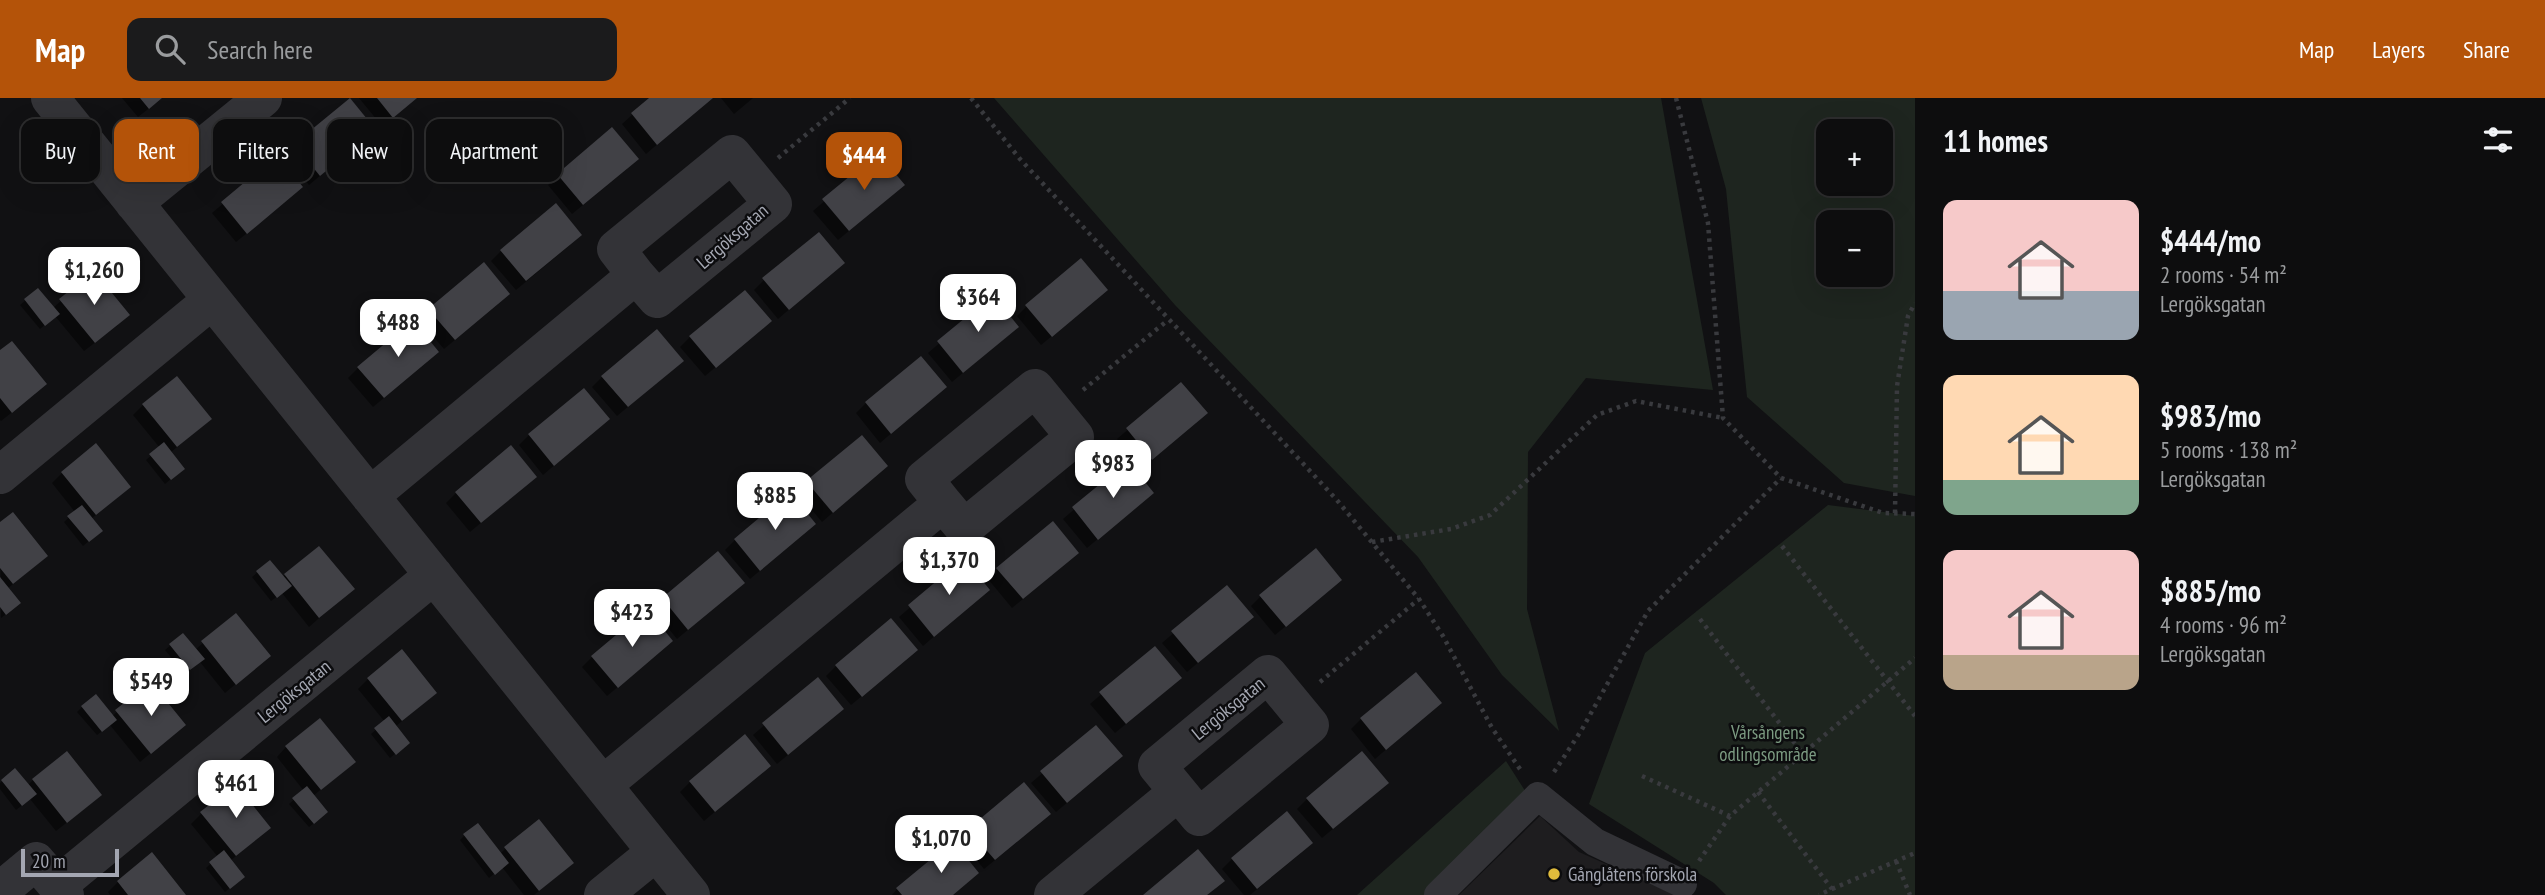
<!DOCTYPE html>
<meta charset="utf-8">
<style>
:root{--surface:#0d0d0e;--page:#1b1b1c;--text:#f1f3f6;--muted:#9a9c9e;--line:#2d2d2e;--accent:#b45309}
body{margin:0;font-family:"PT Sans Narrow",sans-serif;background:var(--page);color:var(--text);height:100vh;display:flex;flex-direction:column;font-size:26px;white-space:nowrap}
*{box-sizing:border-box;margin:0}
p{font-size:23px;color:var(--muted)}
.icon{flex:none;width:38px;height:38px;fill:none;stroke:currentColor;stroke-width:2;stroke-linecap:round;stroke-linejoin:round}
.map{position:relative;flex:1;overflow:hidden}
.details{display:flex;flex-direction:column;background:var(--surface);width:630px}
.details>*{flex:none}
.hud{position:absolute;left:21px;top:21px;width:665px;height:63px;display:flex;gap:14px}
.tools{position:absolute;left:1816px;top:21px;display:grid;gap:14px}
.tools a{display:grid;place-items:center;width:77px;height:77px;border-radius:14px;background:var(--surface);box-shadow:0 7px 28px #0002,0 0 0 2px var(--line);font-size:35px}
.scale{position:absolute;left:21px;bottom:18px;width:98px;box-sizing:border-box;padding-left:7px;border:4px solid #a4a7b2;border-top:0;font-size:19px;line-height:24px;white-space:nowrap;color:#a4a7b2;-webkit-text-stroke:5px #0c0c0e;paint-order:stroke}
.price{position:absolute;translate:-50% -60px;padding:0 16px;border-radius:14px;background:#fff;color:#222;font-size:23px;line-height:46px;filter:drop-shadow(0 2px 4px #0008)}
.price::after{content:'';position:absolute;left:50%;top:42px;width:21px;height:16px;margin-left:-10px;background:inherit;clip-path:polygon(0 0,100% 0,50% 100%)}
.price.current{background:var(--accent);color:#fff}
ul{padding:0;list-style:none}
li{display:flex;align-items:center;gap:21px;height:175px;padding:0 28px}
li span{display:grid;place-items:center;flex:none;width:196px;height:140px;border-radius:14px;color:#555}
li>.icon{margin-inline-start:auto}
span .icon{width:84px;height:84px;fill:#fffc;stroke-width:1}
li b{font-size:30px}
h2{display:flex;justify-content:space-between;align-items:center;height:84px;padding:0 28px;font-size:30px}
.tag{padding:0 24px;border-radius:14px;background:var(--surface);box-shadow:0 7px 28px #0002,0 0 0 2px var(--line);font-size:24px;line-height:63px}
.tag.current{background:var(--accent);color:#fff}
header{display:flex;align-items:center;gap:42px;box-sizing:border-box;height:98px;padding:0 35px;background:var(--accent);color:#fff}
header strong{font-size:33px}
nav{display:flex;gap:38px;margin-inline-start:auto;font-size:24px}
.search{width:490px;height:63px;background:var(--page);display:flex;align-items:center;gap:18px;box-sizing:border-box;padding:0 24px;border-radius:14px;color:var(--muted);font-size:26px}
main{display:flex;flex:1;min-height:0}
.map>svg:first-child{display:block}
.built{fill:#1e1d1f}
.green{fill:#1e251f;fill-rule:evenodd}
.shadow{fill:#0007}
.building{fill:#414146}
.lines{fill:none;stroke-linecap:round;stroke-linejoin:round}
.path{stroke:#393a3e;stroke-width:4.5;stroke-dasharray:3.5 5;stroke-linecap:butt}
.pedestrian{stroke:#333337;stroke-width:28}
.minor{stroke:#333337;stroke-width:38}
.poi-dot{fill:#e0bb3c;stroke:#0c0c0e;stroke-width:2.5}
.labels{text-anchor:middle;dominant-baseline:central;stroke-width:5;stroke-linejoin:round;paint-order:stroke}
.street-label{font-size:19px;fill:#a4a7b2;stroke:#0c0c0e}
.park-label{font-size:19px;fill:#7c9b82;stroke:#0c0c0e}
.poi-label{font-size:19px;fill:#a4a7b2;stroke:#0c0c0e;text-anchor:start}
</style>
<header>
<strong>Map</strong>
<div class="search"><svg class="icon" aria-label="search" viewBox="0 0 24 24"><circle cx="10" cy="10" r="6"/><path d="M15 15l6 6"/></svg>Search here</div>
<nav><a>Map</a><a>Layers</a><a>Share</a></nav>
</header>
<main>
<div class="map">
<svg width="1915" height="797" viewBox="0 0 1915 797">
<rect width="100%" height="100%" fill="#111113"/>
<path class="built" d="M1540,718L1579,754L1676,797H1459Z"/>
<path class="green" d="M994,0H1661L1713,292L1586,280L1528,354L1527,511L1559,633L1502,577L1418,459L1175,207Z
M1701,0H1915V398L1844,385L1747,299L1726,91ZM1881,33V86H1829V33ZM1881,124V177H1829V124Z
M1828,407L1915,418V797H1726L1714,785L1589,706L1645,555Z
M1506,663L1529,699L1428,797H1357Z"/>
<path class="shadow" d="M122,0H162L138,19Z
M359,0H416L382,28Z
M651,0H711L646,56L622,26Z
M721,0H753L734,16Z
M349,2L364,41L309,87L285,58Z
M612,32L627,71L572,116L548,87Z
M878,57L892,97L838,142L813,113Z
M277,60L291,99L236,144L212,115Z
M570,147L516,192L491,163L501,153Z
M843,165L778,221L754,192L764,182Z
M38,192L53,210L61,203L118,227L84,253L55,218L40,231L20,207Z
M993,199L1007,238L952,284L928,255Z
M1096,202L1041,247L1017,218L1027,208Z
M498,206L444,251L419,222L429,212Z
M759,233L705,278L680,249L690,239Z
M0,254L35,296L1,323L0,322Z
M427,264L373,309L348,280L358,270Z
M672,272L617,318L592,289L602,279Z
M1181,286L1196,325L1141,371L1117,341Z
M945,289L880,345L856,315L866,305Z
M143,307L210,321L170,355L178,375L165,386L146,362L160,350L133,317Z
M608,321L543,377L519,347L529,337Z
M862,339L886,368L822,424L797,394Z
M1128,365L1142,404L1087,450L1063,421Z
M62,375L118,399L91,421L96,437L83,448L64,424L75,414L52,385Z
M525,388L470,434L446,405L456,395Z
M0,426L36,467L7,491L14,510L1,520Z
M804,436L750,481L725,452L735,442Z
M964,463L988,492L923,548L899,519Z
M270,464L283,480L285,477L352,491L309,529L282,495L271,503L252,479Z
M1067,464L1012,510L988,481L998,471Z
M1227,489L1241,528L1187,574L1162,545Z
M1330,492L1275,537L1251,508L1261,498Z
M732,495L677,541L653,511L663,501Z
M235,517L269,558L225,595L200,564L185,576L165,552L183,537L195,552Z
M1155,550L1169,590L1115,635L1090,606Z
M661,553L607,598L582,569L592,559Z
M906,562L851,607L826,578L836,568Z
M368,581L435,595L395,629L403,649L390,660L371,636L385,624L358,591Z
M818,581L832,620L777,666L753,637Z
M1440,605L1375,661L1351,631L1361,621Z
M82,609L111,619L117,614L184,627L140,664L110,627L97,637L77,614Z
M1096,629L1111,668L1056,714L1031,685Z
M286,649L343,673L313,698L322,719L309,729L289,706L304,693L277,659Z
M769,668L704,723L680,694L690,684Z
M15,673L27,688L33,682L89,707L56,733L30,701L16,712L0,691V685Z
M1377,694L1322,740L1297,711L1307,701Z
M201,716L258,740L230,763L238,783L225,794L206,770L218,759L191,726Z
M1039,726L984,771L960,742L970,732Z
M465,737L500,756L505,751L562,774L534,797H524L502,769L489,780L460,742Z
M1301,755L1250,797H1244L1222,771L1232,761Z
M152,757L184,797H110L108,794L118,784Z
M897,791L952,797H892Z"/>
<path class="building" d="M140,0H162L149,11Z
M350,0L376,32L320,78L294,46Z
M377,0H417L393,20Z
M649,0H713L657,47L631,15Z
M612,29L639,61L583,107L557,76Z
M878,55L905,87L849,133L822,101Z
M277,57L303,89L247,136L221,104Z
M556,105L582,137L526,183L500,152Z
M819,134L845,165L789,212L762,180Z
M1081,160L1108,192L1052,239L1025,207Z
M484,164L510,196L455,242L428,211Z
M94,173L130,217L95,245L59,201Z
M38,190L60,216L45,228L24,201Z
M745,192L772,223L716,270L689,238Z
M993,197L1019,229L963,275L937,243Z
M413,222L439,254L384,300L357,269Z
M657,231L684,263L628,309L601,278Z
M12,243L47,286L12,315L0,300V252Z
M921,258L947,289L891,336L865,304Z
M177,278L212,321L177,349L142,306Z
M1181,284L1208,315L1152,362L1126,330Z
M584,290L610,321L554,368L528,336Z
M862,337L888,368L833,415L806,383Z
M164,344L185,371L171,382L149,356Z
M96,345L131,389L96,417L61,374Z
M511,347L537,379L481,425L455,394Z
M1128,363L1154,395L1098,442L1072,409Z
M790,394L816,426L760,473L734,441Z
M82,407L103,433L89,444L67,418Z
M13,414L48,458L13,486L0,470V424Z
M1053,423L1079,455L1023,501L996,470Z
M319,448L355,491L319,520L284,476Z
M1316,450L1342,482L1286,529L1259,497Z
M718,453L745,485L688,532L662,500Z
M964,460L990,492L934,539L908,507Z
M270,462L292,488L277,500L256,473Z
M0,479L21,505L6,517L0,509Z
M1227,487L1254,519L1198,565L1171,533Z
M647,511L673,543L618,590L591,558Z
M236,515L271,558L236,587L201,543Z
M891,520L918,552L862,599L835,567Z
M183,535L205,561L190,572L169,546Z
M1155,548L1182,580L1126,626L1099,594Z
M402,551L437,595L402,623L367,580Z
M1416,574L1442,605L1386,652L1360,620Z
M818,579L844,611L788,657L762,625Z
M151,584L186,627L151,656L115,612Z
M96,596L117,622L102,634L81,608Z
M389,618L410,645L396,657L374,630Z
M320,620L356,664L321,692L285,648Z
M1096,627L1123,658L1067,705L1040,673Z
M745,636L771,668L715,714L689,683Z
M67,653L102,697L67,725L32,681Z
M1362,653L1389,685L1333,731L1306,700Z
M15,670L37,696L22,708L1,682Z
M1024,684L1051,716L995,762L968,731Z
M236,686L271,730L236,758L200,714Z
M307,688L328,714L314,726L292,700Z
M1287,713L1313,745L1257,791L1231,760Z
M539,721L574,765L539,793L504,749Z
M478,725L509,765L495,777L463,736Z
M953,743L979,775L953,797H902L896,790Z
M1198,751L1225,783L1207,797H1143Z
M224,752L245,779L230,791L209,764Z
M152,754L186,797H128L117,783Z"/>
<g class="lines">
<path class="path" d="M971,0L1020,61L1336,401L1419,501L1443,538L1492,630L1522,674
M1676,0L1708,125L1723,320L1781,380L1883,415L1915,416
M778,60L850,0
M1083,292L1168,222
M1895,415L1897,288L1908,218L1915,205
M1372,444L1451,431L1490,417L1597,317L1636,303L1723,320
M1782,448L1915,618
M1700,521L1803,656
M1320,584L1419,501
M1554,674L1581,633L1648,513L1781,380
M1642,678L1730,718
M1758,694L1832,791L1819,797
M1699,763L1730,718L1915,560
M1896,763L1910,797
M1832,791L1915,755"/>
<path class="pedestrian" d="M1438,797L1538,698L1595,744L1683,786"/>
<path class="minor" d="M50,0L691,797
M134,105L263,0
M0,377L212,202
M370,398L636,177L657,201L773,106L732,56L616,151L636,177
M1268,576L1310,627L1199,719L1157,668Z
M603,687L943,405L964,430L1075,339L1035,290L924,381L943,405
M57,788L434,477
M0,793L36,763L65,797
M603,797L656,754
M1053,797L1178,694"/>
</g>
<circle class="poi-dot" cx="1554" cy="776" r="7"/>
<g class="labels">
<g class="street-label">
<text transform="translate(732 138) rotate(-41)">Lergöksgatan</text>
<text transform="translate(294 593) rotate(-39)">Lergöksgatan</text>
<text transform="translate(1228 610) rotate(-39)">Lergöksgatan</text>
</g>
<g class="park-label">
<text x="1768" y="634">Vårsångens<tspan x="1768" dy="22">odlingsområde</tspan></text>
</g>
<g class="poi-label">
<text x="1568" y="776">Gånglåtens förskola</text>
</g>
</g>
</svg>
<div class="tools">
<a>+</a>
<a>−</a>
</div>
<div class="scale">20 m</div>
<b class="price current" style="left:864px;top:94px">$444</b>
<b class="price" style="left:94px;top:209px">$1,260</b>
<b class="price" style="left:978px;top:236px">$364</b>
<b class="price" style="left:398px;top:261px">$488</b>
<b class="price" style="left:1113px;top:402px">$983</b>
<b class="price" style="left:775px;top:434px">$885</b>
<b class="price" style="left:949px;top:499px">$1,370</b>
<b class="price" style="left:632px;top:551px">$423</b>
<b class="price" style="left:151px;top:620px">$549</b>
<b class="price" style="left:236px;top:722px">$461</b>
<b class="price" style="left:941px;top:777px">$1,070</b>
<div class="hud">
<a class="tag">Buy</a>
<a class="tag current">Rent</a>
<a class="tag">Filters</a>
<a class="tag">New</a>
<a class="tag">Apartment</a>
</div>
</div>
<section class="details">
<h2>11 homes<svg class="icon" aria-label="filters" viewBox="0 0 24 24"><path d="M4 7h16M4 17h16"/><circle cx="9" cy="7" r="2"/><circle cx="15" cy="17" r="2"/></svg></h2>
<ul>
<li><span style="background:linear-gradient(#f6c9c9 65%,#9aa5b1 0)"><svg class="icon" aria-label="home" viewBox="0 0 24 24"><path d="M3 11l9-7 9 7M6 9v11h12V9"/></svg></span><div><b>$444/mo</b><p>2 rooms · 54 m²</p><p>Lergöksgatan</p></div></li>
<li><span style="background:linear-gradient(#ffd9b3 75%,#7fa58c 0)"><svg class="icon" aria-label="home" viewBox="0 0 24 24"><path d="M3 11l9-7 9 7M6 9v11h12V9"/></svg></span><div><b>$983/mo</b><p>5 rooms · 138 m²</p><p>Lergöksgatan</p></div></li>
<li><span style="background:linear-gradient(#f6c9c9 75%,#b9a48a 0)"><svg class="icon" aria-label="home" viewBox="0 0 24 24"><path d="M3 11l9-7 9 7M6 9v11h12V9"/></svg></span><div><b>$885/mo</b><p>4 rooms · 96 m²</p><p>Lergöksgatan</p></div></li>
</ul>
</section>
</main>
